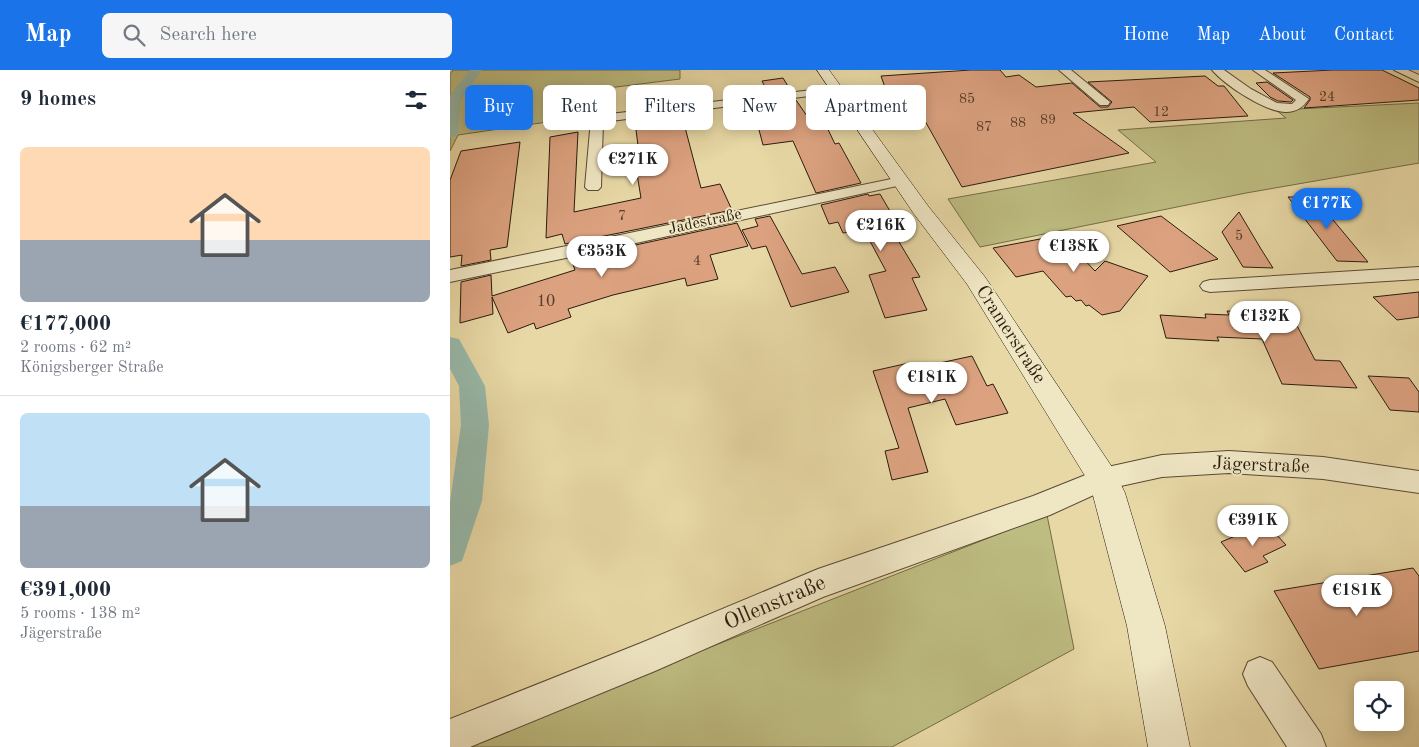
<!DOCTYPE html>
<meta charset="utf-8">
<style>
:root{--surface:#fff;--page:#f6f6f7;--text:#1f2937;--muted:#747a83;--line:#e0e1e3;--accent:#1a73e8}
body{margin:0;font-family:"Old Standard TT",serif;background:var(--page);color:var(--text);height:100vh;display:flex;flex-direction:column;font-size:19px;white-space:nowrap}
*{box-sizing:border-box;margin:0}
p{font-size:16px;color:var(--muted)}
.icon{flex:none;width:28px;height:28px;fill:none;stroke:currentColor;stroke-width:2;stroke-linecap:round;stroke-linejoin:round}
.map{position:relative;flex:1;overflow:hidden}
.side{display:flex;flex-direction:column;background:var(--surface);width:450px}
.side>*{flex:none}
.guide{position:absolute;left:15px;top:15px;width:475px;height:45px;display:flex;gap:10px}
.controls{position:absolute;left:904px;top:611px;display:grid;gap:10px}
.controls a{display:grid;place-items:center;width:50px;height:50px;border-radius:8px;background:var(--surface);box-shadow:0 2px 12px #0003;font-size:25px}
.price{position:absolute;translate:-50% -42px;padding:0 11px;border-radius:18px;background:#fff;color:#222;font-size:16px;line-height:32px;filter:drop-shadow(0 1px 2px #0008)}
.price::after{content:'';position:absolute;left:50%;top:30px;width:15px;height:11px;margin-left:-8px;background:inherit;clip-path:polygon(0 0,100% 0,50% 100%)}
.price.active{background:var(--accent);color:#fff}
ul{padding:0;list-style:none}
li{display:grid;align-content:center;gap:10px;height:265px;padding:0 20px}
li+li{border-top:1px solid var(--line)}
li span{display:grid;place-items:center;height:155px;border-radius:8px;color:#555}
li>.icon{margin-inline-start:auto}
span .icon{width:90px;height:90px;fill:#fffc;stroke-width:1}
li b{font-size:21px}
h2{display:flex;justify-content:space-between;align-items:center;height:60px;padding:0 20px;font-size:21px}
.tag{padding:0 18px;border-radius:8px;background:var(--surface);box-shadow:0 2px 12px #0003;font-size:18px;line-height:45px}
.tag.active{background:var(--accent);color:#fff}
header{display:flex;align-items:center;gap:30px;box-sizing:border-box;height:70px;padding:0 25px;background:var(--accent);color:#fff}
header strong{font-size:24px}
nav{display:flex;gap:28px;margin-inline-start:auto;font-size:18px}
.search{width:350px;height:45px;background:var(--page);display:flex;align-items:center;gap:12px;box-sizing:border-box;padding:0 18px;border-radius:8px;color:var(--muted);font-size:19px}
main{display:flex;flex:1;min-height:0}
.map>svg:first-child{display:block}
.green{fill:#bdbc81;stroke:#746c48}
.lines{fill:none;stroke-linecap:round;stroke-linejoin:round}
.canal{fill:#97b9aa;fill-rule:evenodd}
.building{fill:#dca280;stroke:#2b1b0e}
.street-casing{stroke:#5a4a34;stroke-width:2}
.secondary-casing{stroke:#2b1b0e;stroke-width:1}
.street{fill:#efe6c4;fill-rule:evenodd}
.secondary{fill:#efe6c4;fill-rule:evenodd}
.labels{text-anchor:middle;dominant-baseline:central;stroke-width:4;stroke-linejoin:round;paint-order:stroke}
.far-number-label{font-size:14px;fill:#573d2a}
.far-street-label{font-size:16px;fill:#2b1b0e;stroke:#efe6c4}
.number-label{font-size:16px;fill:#573d2a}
.street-label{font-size:19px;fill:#2b1b0e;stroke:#efe6c4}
.near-street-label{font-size:22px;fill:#2b1b0e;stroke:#efe6c4}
</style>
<header>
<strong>Map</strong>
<div class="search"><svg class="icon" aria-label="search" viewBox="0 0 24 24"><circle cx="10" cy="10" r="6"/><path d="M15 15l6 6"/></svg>Search here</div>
<nav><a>Home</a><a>Map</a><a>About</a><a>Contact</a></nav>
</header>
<main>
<section class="side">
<h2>9 homes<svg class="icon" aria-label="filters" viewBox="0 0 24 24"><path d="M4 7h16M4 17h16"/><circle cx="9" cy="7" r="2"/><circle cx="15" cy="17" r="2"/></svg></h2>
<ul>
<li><span style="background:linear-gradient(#ffd9b3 60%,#9aa5b1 0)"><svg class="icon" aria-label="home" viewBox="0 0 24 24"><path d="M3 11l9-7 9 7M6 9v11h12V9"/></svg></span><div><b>€177,000</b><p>2 rooms · 62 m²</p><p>Königsberger Straße</p></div></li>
<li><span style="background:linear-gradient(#bfe0f5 60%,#9aa5b1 0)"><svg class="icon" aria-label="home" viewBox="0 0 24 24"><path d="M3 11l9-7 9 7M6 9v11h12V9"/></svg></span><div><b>€391,000</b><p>5 rooms · 138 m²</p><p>Jägerstraße</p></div></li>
</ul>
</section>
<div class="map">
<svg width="969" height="677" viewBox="0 0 969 677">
<rect width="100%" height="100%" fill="#e7d8a5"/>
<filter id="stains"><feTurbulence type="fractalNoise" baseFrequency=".004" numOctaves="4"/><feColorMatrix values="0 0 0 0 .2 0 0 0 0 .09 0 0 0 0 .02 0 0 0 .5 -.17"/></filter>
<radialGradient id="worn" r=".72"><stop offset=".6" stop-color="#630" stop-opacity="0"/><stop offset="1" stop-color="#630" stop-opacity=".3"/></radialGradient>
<path class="green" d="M3,0H230V9L158,18L145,45L8,65L0,81V4Z
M969,33V93L796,123L530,177L498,129L706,92L668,60L836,48L826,40Z
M597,445L624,579L442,677H15L207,598Z"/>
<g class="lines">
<path class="canal" d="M20,0H32L11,29L8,63L5,66L0,68V25Z
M0,267L9,269L35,316L39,355L32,431L12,491L0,496V432L11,355L9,316L0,299Z"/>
</g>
<path class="building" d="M521,0H550L556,7L569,5L586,17L622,13L650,37H658L662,32L638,12L755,6L768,16H774L798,46L700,52L684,37L623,43L679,83L512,117L470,42L445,46L431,6Z
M883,0H932L969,18V30L854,38L860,30V27L823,3Z
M333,8L341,21L318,23L312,11Z
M817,12L843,30L841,32L828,31L820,27L806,13Z
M346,30L357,46L371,45L385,74L389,73L411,113L366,123L343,71L313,75L303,37Z
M228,44V47L232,46L251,118L270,114L282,140L115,174L112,164L96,168L100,67L128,62L124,142L191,128L185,92L190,91L185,52H188L187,50Z
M70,72L57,177L40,180L41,190L11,196L12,185L0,187V110L11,81Z
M418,124L419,126L430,124L444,148L436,150L470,207L462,208L477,240L435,248L419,205L436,201L414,160L393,163L388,152L379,154L371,135Z
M838,127H864L918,192L887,191Z
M789,142L811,179L823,198L793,197L772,162Z
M320,146L352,204L385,197L399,222L341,237L316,176L302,179L292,160L308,156L305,149Z
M711,146L768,189L720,202L667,156Z
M287,153L298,176L260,185L268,209L237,216L235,208L163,225L118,239L121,247L86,259L84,253L58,263L42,227L43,244L10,253L11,212L41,205L42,226L125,200L121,189Z
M611,165L645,201L655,191L698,206L670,241L652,245L639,235L636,236L631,230L626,231L621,226L616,227L593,201L566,207L543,178Z
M969,222V247L947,250L923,227Z
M799,238L835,241L842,246L865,290L890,291L907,318L832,314L812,269L767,267L769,271L716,268L710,245L756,248L755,244L779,245L777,241L801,242Z
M522,286L537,316L543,314L558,343L506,355L495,329L458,338L478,402L442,410L435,381L449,378L423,301L459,293L462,299Z
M918,306L959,308L969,322V342L940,340Z
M816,453L836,475L813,486L818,492L795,502L771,472Z
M963,498L969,506V581L869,599L824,521Z"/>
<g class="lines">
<g class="street-casing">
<path id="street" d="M609,0H621L660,32L658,35H650Z
M762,0H774L801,19L827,33L842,34L846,30L803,0H815L859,29C853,37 847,42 836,42C815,42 775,15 762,0Z
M944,0H958L969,5V12Z
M387,17L391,18L393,20L391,22L153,52L151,117L148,120H138L135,117L141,49L143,46Z
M451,107L456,108L458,111L456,114L145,182L0,212V200Z
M969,197V209L760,222L753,220L750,216L753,212L760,210Z
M779,381L873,387L969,401V423L873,409L779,403L712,407L657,419L600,445L373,527L205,601L20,677H0V649L191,573L368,499L583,426L653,398L712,385Z
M810,587L822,592L871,664L876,677H837L798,616L793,604L798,592Z"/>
</g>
<g class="secondary-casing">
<path id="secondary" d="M367,0H379L478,136L535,207L664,400L675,423L715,556L740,677H698L677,556L640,414L517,214L464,144Z"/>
</g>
<use href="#street" class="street"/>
<use href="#secondary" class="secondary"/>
</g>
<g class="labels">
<g class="far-number-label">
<text x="877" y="27">24</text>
<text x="517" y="29">85</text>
<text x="711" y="42">12</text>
<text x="598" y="50">89</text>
<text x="568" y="53">88</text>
<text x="534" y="57">87</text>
<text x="172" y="146">7</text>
<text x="789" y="166">5</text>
<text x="247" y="191">4</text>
</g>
<g class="far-street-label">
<text transform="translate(255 152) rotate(-12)">Jadestraße</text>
</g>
<g class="number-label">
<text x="96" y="232">10</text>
</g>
<g class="street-label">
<text transform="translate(560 265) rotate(57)">Cramerstraße</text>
<text transform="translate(811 396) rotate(2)">Jägerstraße</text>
</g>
<g class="near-street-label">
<text transform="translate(325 533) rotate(-23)">Ollenstraße</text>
</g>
</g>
<rect width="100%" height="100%" filter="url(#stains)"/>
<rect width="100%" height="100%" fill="url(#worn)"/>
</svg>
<div class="controls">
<a><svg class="icon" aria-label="locate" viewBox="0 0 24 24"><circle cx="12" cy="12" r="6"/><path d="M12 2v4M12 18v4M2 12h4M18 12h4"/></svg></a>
</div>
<b class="price" style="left:183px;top:116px">€271K</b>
<b class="price active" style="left:877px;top:160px">€177K</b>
<b class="price" style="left:431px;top:182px">€216K</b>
<b class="price" style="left:624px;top:203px">€138K</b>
<b class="price" style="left:152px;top:208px">€353K</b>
<b class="price" style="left:815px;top:273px">€132K</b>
<b class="price" style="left:482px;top:334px">€181K</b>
<b class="price" style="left:803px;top:477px">€391K</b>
<b class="price" style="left:907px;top:547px">€181K</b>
<div class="guide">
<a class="tag active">Buy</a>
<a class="tag">Rent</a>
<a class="tag">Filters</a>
<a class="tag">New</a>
<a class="tag">Apartment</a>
</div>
</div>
</main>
